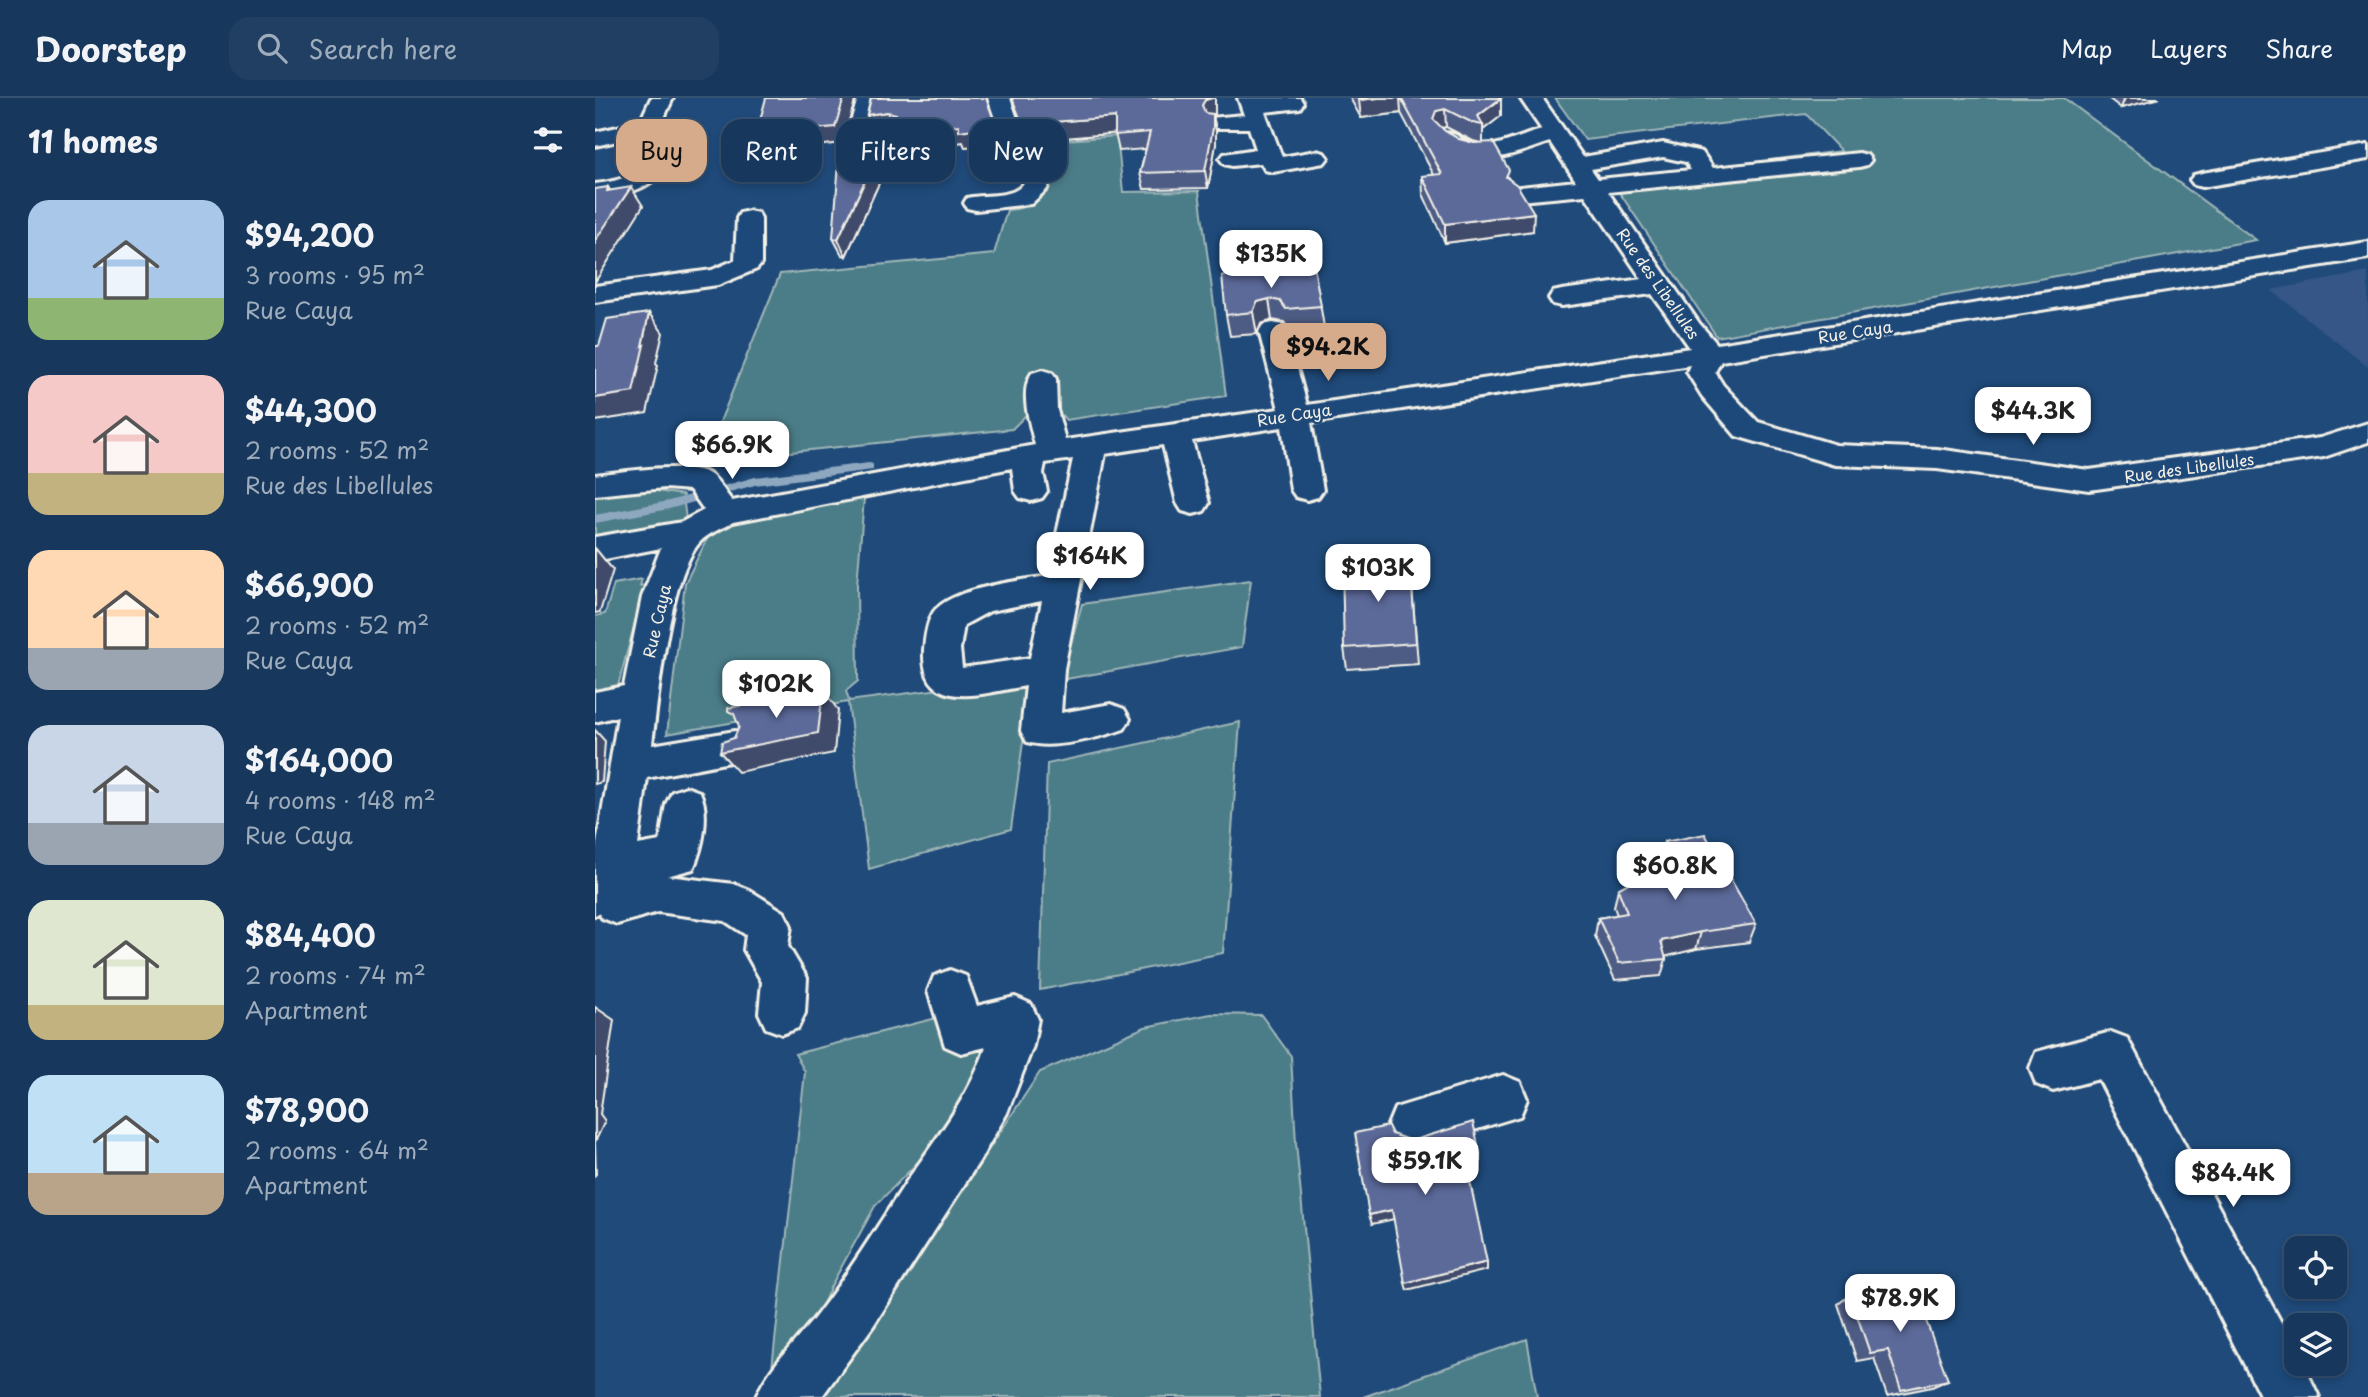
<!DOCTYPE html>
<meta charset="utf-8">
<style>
:root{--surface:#17385c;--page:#203f62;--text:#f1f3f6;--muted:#9eacbb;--line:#365272;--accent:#d6ab8b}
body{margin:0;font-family:"Playpen Sans",sans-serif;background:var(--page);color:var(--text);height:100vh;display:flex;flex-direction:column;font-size:26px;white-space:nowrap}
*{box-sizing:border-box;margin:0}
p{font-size:23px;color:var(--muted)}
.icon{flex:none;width:38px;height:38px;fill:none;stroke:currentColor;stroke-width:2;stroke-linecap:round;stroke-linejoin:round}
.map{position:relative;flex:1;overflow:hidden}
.details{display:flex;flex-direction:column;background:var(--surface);width:595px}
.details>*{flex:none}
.guide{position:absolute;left:21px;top:21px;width:665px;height:63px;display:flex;gap:14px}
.fabs{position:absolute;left:1689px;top:1138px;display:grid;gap:14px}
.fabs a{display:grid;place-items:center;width:63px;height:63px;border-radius:14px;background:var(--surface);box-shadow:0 4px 10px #0003,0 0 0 2px var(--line);font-size:35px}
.price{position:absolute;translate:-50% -60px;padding:0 16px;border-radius:14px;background:#fff;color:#222;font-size:23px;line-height:46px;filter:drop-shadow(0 2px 4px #0008)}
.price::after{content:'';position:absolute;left:50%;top:42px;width:21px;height:16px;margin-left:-10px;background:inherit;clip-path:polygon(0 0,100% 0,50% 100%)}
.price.selected{background:var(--accent);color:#111}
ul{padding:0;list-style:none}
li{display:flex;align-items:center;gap:21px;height:175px;padding:0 28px}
li span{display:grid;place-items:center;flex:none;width:196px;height:140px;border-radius:21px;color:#555}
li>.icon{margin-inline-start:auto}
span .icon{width:84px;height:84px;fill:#fffc;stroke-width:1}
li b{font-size:30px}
h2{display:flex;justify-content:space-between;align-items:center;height:84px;padding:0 28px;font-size:30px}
.pill{padding:0 24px;border-radius:21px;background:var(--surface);box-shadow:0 4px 10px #0003,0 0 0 2px var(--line);font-size:24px;line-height:63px}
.pill.selected{background:var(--accent);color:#111}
header{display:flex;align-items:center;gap:42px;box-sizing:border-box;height:98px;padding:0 35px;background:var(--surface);border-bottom:2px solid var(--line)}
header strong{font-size:33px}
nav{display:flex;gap:38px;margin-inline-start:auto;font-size:24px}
.search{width:490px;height:63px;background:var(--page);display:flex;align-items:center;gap:18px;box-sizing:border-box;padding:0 24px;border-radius:21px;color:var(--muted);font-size:26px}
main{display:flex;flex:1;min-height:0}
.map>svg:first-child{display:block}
.built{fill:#355786}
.green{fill:#4c7d88;stroke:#a0b7b8;stroke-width:2}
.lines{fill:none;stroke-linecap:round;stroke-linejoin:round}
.stream{fill:#8ea8c0;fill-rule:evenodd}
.minor-casing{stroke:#f4f1e8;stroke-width:6}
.minor{fill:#1f4a7a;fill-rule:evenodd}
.wall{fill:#4e5c84;stroke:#f4f1e8;stroke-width:2;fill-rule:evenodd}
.shaded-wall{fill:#404b6c;stroke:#f4f1e8;stroke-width:2}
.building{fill:#5b6b9a;stroke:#f4f1e8;stroke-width:2}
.labels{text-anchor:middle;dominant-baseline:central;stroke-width:5;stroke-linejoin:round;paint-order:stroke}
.far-street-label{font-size:16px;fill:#f4f1e8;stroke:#1f4a7a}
</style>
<header>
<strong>Doorstep</strong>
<div class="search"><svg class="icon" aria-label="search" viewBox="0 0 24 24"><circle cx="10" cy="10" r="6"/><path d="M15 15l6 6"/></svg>Search here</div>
<nav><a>Map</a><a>Layers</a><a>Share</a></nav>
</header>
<main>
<section class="details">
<h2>11 homes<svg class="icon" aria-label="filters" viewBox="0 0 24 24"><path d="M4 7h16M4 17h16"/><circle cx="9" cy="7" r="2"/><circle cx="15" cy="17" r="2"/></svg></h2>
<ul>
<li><span style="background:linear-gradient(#a9c7e8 70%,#8fb573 0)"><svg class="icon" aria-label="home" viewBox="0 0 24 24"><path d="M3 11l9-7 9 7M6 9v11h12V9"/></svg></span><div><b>$94,200</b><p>3 rooms · 95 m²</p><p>Rue Caya</p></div></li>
<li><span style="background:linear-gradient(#f6c9c9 70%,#c2b280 0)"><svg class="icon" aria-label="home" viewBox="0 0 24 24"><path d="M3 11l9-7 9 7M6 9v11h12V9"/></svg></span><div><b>$44,300</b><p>2 rooms · 52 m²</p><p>Rue des Libellules</p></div></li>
<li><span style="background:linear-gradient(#ffd9b3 70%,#9aa5b1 0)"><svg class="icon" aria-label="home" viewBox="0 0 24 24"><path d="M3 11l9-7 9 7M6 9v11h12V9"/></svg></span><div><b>$66,900</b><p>2 rooms · 52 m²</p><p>Rue Caya</p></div></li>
<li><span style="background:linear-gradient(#c9d6e8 70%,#9aa5b1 0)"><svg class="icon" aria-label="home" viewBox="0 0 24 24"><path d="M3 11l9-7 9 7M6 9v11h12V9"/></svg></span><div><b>$164,000</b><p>4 rooms · 148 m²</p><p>Rue Caya</p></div></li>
<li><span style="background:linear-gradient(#dfe7d0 75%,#c2b280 0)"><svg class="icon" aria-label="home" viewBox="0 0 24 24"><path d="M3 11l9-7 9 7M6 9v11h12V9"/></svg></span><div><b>$84,400</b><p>2 rooms · 74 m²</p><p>Apartment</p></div></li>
<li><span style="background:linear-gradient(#bfe0f5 70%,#b9a48a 0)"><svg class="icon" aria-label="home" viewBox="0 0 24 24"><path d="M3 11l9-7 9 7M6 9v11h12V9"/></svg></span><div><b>$78,900</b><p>2 rooms · 64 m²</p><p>Apartment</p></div></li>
</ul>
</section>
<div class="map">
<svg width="1773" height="1299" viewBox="0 0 1773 1299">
<rect width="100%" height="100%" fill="#1f4a7a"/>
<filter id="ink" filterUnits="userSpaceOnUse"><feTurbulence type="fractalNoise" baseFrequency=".0143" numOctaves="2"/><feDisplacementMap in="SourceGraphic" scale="14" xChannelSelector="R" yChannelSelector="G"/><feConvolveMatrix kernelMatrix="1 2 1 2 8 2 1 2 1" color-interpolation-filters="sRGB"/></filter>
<g filter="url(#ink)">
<path class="built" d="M1773,174V269L1676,192Z"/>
<path class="green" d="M960,0H1469L1661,142L1122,239L1016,82L1246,53L1211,16L990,42Z
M522,38L528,94L604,93L631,298L471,322L461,311L435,313L417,331L109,363L185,176L399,156L412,112C442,111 445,97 453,71L430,45Z
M35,389L88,397L91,422L79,429L0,445V394Z
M269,400L262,487L263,583L251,593L254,603L437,579L416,731L274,771L253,604L72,636L90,485L117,431L189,412Z
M47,481L45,488L50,487L23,588L0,593V518L10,516L19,486Z
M656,482L647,549L466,582L487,506Z
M645,624L628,855L445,892L452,666Z
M393,907L401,947L367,1019L280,1108L236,1188L204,1259L177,1270L210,974L200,956Z
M616,916L666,917L696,958L701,1045L725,1299H207L332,1145L445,974L550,929Z
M932,1241L942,1299H768Z"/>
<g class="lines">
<path class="stream" d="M274,365L278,366V372L160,387L74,411L0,425V417L74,403L160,379Z"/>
<g class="minor-casing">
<path id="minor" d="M56,0H78L64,31L72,33L85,45C67,86 44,96 0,100V86C30,83 49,74 62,47L40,39L0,48V34L45,24Z
M263,0H285L269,61L265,66H249L245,61Z
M393,0H415L428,38L454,62L456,73L452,91L436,106L381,112L372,110L369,105L372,100C393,95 429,103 432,75C433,68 431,64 426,60H381L378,55L381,50L411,47L407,41Z
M643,0H705L708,5L705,10L670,14L687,59L721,53L729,55L733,60L729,65L678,74L670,72L666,65L637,68L629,66L625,61L629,56L661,51L654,30H615L612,25L615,20L649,17Z
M925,0H947L988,59L1068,45L1107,54L1118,70L1264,55L1272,57L1276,62L1272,67L1264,69L1013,94L1104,225L1122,246L1773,144V160L1126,263L1120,274L1128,287L1163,324L1241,347L1342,351L1494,372L1725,340L1773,325V344L1729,359L1494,392L1342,371L1240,367L1141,338L1107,298L1092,274L1095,267L716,325L728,392L723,399L712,402L701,399L696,392L687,329L597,343L614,405L609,413L598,416L587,413L582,405L568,347L510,356L469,571L466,615L516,606L529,611L535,621L529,631C504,640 456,652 432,644L426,633L431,588C391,594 326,618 329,552C330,541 332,520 341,511C363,489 423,483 453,478L478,361L450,365L448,375L452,393L447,400L436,403L425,400L420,393L417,370L138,424C128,430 113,435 105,444C74,477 63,600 57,647L140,633L154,637L159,648L154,659L140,663L52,680L43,747L65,743L71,706L77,694L91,689L105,694C115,715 108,750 98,771L72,778L139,786L154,792L189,814L196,828L193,848L212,880L210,915L203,930L187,936L171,930L164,915L167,884L149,852L151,837L130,823L63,814L22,826L7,820L4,815L0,817V758L23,618L0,624V594L29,588L47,499L66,450L0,463V439L87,424L109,412L95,392L70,390L0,397V377C24,374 98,363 116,377C124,383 130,395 137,403L440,347C435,326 424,293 437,275L447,272L457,275L461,281L462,312L470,342L684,311L664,233L668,227L678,225L688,227L692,233L712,307L1095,250L1057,196L967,208L958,206L954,200L958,194L967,192L1047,181L990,97L925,103L917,101L913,96L917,91L925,89L981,83L955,44C920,55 870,79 844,41L847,36C864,32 867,46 882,48C904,50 926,37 947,32ZM1068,59L1091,64L1096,72L1003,81L996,71ZM447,503L435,560L367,570L365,551L369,527L395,513Z
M1773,47V61L1607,89L1599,87L1595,82L1599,77L1607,75Z
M154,113L163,115L166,120V166L162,171L123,187L0,204V188L117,172L140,162L142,120L145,115Z
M355,872L371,878L382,908L420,899L436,906L443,921L438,948L412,1015L385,1062L278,1228L228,1297L161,1299C175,1267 203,1242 224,1214C255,1173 282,1129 310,1086C340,1042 374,1000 391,949L366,955L350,948L333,893L339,878Z
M1516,934L1532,940L1701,1252V1265H1708L1724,1299H1666L1504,981L1458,993L1441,986L1435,970L1441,954Z
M908,977L925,984L932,1001L925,1018L817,1051L800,1044L793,1027L800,1010Z"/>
</g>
<use href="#minor" class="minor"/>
</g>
<path class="wall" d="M276,0L406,45L370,49L368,44L299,52L251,158L247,157L238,140L260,51L301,31L279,33L272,17Z
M416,0H620V17H618L621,33V46L613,90L549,91L545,75L551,51L524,53L520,35L437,43L430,37Z
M755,0H906V18L888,32V44L914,81L938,133L850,145L828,96L827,78L839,77L806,15L766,20ZM851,29L878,43L886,45H879L864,41L850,33L847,30Z
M1513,0H1565L1526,10Z
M719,169L729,229L695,233L689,224L677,222L666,226L662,236L635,238L631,217Z
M815,462L823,566L752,571L749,550Z
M1069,744L1161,826L1154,844L1101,851L1071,858V861L1066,878L1020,882L1000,838L1003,820L1022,817L1019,809L1023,791L1065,767V763Z
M1255,1197L1353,1282L1337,1289L1292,1298L1279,1260L1262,1263L1243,1206Z"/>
<path class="shaded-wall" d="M249,0H261L247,45L169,54L161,37Z
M617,0H620V17H618L621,33V46L613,90L610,73V24L607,7L610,2Z
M783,0H805L806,15L766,20L764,2Z
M1530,0H1565L1526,10Z
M906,1V18L888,32V27L883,18Z
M850,11L851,29L842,31L838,21L841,13Z
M292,14L299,30L279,33L272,17Z
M520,19L524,35L437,43L432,26Z
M364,27L401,28L406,45L370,49L368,44L299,52L251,158L243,141L292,35Z
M13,89L24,107L36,89L48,108L0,184V143Z
M939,115L938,133L850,145V126Z
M674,201L677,222L666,226L662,236L658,214L662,204Z
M54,215L68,235L61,265L63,267L52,315L0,323V300L47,248Z
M0,450L18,472L5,514L0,515Z
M228,592L243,612L239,655L143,674L125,654Z
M0,632L10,643L7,684L0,686Z
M1106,834L1101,851L1061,861L1066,843Z
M0,909L19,922L5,1016L10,1023L0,1044L1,1076L0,1077Z
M885,1056V1067L870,1070V1060Z
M797,1112L799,1121L777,1126L774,1117Z
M892,1164V1172L812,1192L810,1185Z"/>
<path class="building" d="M171,0H249L240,29L161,37Z
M276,0H391L401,28L364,33V27L292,35L243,141L238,140L245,52L260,51L267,36L301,31L306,25L301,16L292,14L272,17Z
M417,0H617L610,2L607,7L610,15L618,16V30L610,73L545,75L555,34L520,37V19L432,26L425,20Z
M763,0H783L764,2Z
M806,0H906L883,18L888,27L878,25L850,11L841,13L838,21L850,33L864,41L879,45L898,44L914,72L911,79L922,87L939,115L850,126L827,78L847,76Z
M13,89L12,93L36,89L0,143V91Z
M719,169L726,208L691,211L685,203L674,201L662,204L658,214L631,217L627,178Z
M54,215L47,248L49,247L38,294L0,300V248H4L12,221Z
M815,462L821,545L749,550L747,467Z
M228,592L223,635L125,654L127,644L139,640L144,629L139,616L133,613V610Z
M1110,736L1161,826L1106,834L1066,843L1071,861L1024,865L1003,820L1032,815L1023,791L1073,763L1069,744Z
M878,1024L885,1056L870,1060L892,1164L810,1185L797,1112L774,1117L760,1035L793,1028L797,1036L816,1043Z
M1317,1185L1353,1282L1306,1292L1293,1252L1275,1255L1255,1197Z"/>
</g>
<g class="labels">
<g class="far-street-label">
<text transform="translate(1064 185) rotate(55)">Rue des Libellules</text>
<text transform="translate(1260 233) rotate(-9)">Rue Caya</text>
<text transform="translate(699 316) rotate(-9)">Rue Caya</text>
<text transform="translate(1594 369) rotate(-8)">Rue des Libellules</text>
<text transform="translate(61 523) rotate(-77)">Rue Caya</text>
</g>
</g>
</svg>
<div class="fabs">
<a><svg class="icon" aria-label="locate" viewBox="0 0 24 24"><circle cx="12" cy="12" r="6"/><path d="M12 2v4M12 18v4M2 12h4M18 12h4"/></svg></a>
<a><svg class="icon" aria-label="layers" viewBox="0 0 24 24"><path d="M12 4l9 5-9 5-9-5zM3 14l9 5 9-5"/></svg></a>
</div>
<b class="price" style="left:676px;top:192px">$135K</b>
<b class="price selected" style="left:733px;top:285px">$94.2K</b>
<b class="price" style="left:1438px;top:349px">$44.3K</b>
<b class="price" style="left:137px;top:383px">$66.9K</b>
<b class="price" style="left:495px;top:494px">$164K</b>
<b class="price" style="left:783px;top:506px">$103K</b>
<b class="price" style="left:181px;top:622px">$102K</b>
<b class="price" style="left:1080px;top:804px">$60.8K</b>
<b class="price" style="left:830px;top:1099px">$59.1K</b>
<b class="price" style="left:1638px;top:1111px">$84.4K</b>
<b class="price" style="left:1305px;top:1236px">$78.9K</b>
<div class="guide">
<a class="pill selected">Buy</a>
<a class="pill">Rent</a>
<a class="pill">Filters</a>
<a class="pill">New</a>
</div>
</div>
</main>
